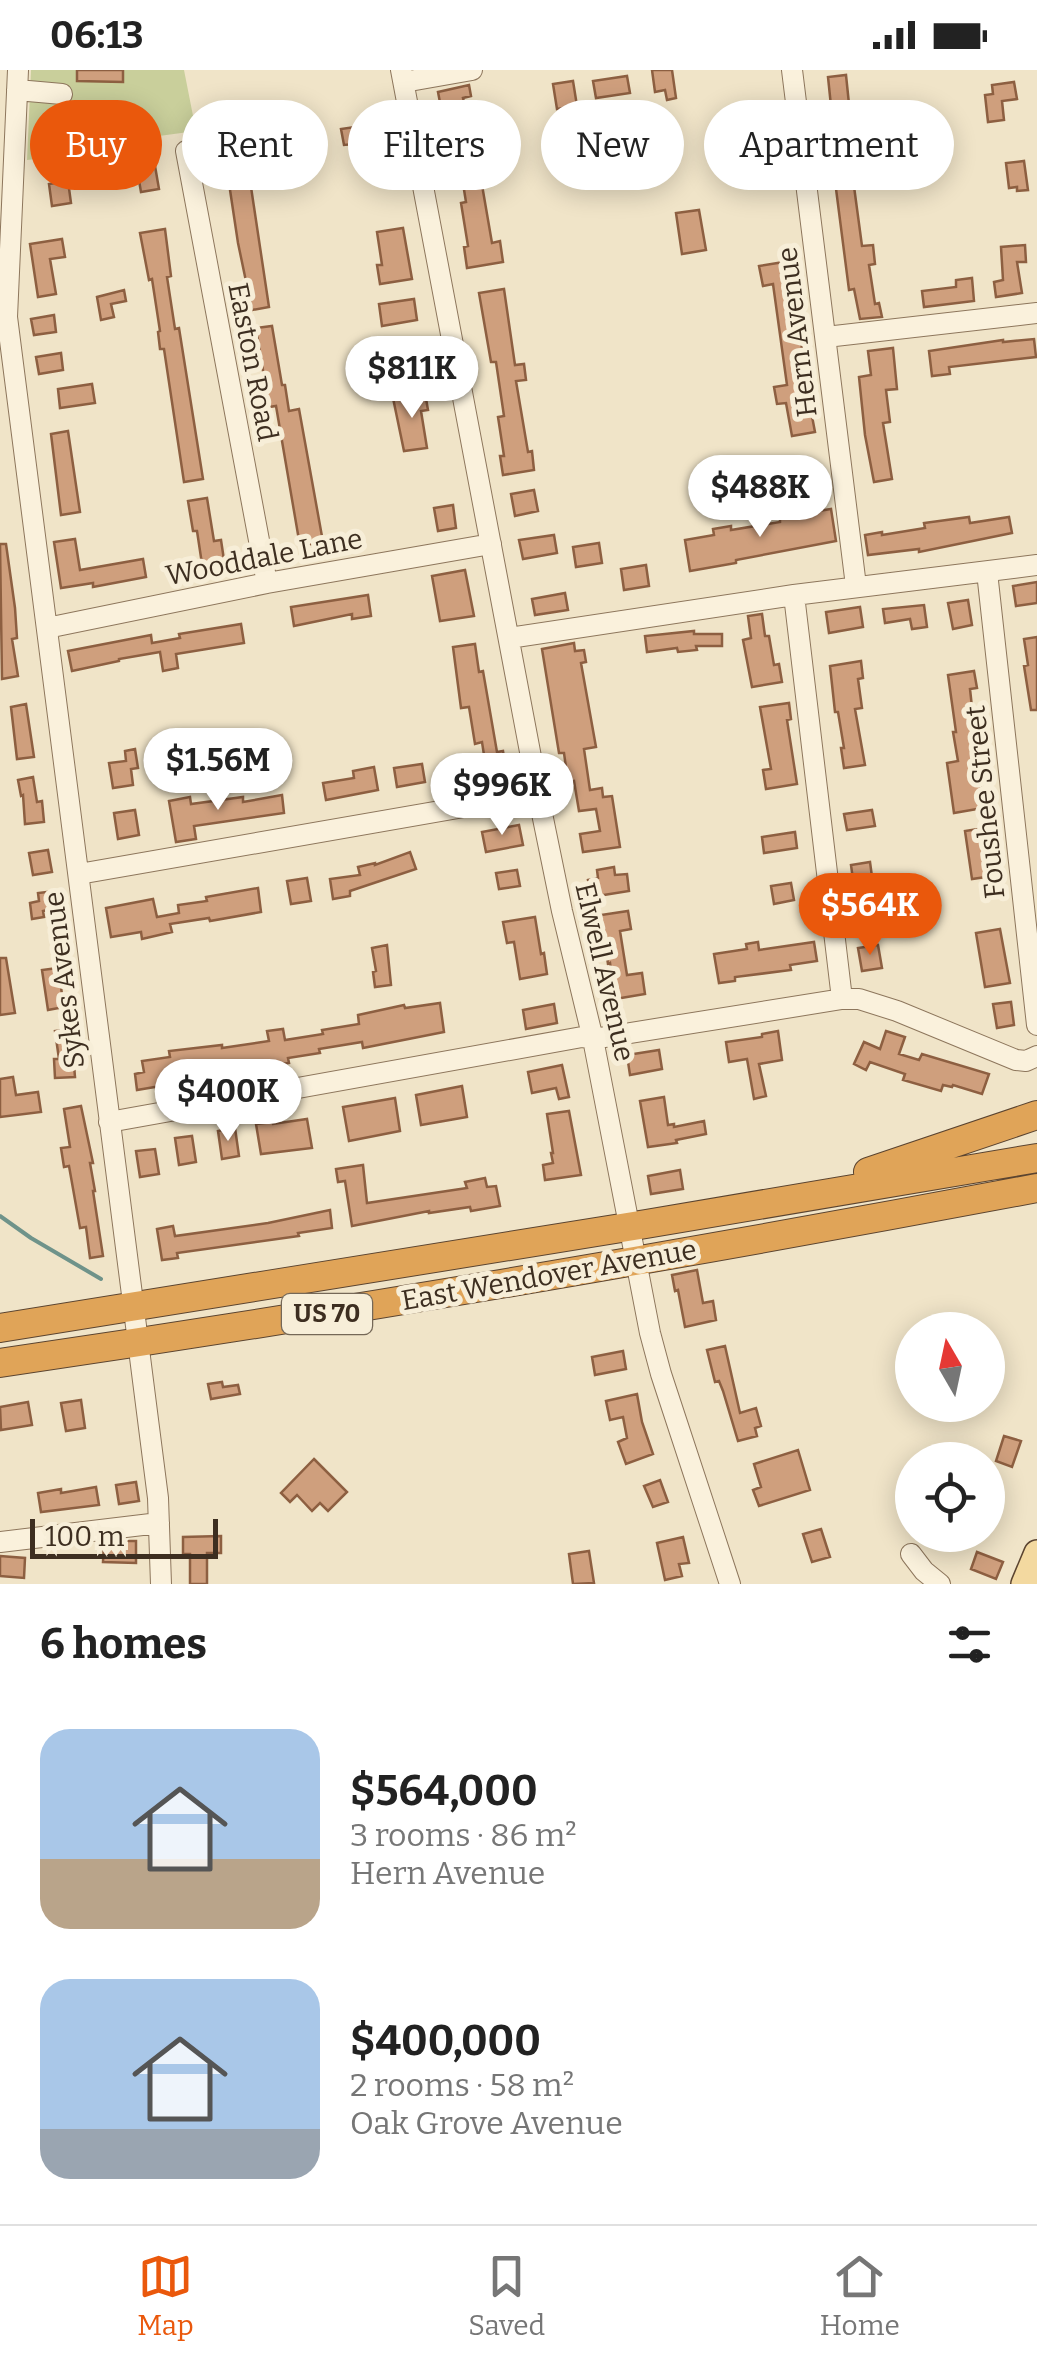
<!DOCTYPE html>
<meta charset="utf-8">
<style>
:root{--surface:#fff;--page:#f6f6f6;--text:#222;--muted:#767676;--line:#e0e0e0;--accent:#ea580c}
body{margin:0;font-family:Bitter,serif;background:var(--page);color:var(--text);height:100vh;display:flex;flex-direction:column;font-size:38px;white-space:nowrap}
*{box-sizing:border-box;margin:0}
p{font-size:32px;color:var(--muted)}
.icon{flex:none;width:55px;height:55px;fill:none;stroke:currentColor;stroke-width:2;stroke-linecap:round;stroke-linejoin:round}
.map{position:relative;height:1514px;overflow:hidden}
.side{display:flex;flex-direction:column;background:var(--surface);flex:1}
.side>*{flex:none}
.hud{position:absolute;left:30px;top:30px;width:978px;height:90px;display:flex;gap:20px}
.needle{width:65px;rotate:351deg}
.buttons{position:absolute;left:895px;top:1242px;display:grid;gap:20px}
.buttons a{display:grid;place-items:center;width:110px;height:110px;border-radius:50%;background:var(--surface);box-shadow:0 5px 25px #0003;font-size:50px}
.scale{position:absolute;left:30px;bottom:25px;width:188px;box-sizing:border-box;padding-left:10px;border:5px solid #3d2e20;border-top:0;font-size:28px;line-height:35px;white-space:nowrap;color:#3d2e20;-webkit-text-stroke:8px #f7eed8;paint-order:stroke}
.price{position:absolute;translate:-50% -85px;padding:0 22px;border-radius:35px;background:#fff;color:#222;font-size:32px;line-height:65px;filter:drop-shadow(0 2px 5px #0008)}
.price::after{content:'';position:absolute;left:50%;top:60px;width:30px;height:22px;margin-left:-15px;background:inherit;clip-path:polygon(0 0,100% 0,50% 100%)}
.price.active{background:var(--accent);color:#fff}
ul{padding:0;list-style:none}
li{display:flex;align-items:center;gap:30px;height:250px;padding:0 40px}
li span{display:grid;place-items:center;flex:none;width:280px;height:200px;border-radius:30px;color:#555}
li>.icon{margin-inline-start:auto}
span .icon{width:120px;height:120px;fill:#fffc;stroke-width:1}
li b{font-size:42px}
h2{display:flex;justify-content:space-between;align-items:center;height:120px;padding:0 40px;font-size:42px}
.tag{padding:0 35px;border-radius:45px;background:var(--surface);box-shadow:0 5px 25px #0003;font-size:35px;line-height:90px}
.tag.active{background:var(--accent);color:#fff}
.status{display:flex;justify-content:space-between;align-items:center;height:70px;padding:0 50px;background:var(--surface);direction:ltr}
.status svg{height:28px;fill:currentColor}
.tabs{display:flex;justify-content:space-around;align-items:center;height:140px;border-top:2px solid var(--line);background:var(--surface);font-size:28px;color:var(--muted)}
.tabs a{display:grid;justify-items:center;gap:5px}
.tabs .active{color:var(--accent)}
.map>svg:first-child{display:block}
.green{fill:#c9cf9b}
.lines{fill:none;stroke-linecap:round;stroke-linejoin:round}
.stream{stroke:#6f938a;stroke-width:4}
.building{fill:#cf9f7d;stroke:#8d5f41;stroke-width:2.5}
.minor-casing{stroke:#8d765c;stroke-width:22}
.major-casing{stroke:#5b4430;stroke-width:28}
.highway-casing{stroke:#5b4430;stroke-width:30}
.minor{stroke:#faf1dc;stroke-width:20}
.major{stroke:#f3d9a0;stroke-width:25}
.highway{stroke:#e0a458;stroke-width:28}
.labels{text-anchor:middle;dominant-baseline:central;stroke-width:10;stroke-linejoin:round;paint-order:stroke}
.shield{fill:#f7eed8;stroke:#756857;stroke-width:2.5}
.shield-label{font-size:25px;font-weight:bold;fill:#3d2e20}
.street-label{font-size:28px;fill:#3d2e20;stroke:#f7eed8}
</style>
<div class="status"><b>06:13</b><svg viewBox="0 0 49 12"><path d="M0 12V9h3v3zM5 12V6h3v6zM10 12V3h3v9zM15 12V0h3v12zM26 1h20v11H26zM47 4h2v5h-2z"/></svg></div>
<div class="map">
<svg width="1037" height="1514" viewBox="0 0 1037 1514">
<rect width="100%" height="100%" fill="#f0e4c8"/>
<path class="green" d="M31,0H184L196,61L159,66V75L27,90Z"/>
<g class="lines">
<path class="stream" d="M0,1146L31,1168L101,1209"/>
</g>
<path class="building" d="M77,0H123V12L77,11Z
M652,0H672L676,28L667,30L665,20L655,22Z
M846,5L852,63L834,65L828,7Z
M627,6L630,23L596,28L593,11Z
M573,11L577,36L557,39L553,14Z
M1014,12L1017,29L1002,31L1004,50L988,52L985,25L993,24L992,15Z
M469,15L471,26L463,28L469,55L463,57L467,82L450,85L438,22Z
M385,48L392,105L371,108L366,73L344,75L341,59L362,56V52Z
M773,51L780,109L760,112L752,54Z
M245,77L269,237L252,240L238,173L224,80Z
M1024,91L1028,120L1017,121V117L1009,118L1006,93Z
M155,96L159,119L141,122L137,99Z
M491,96L494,113L482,115L492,173L500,171L503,192L467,198L464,177L468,176L461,133L466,132L461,101Z
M853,109L862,176L873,175L875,194L869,195L875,234L879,233L882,247L860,249L854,219L849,220L835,111Z
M68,111L71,133L52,136L49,114Z
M699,140L706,180L682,184L676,143Z
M403,158L412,209L380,214L377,195H382L377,162Z
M165,159L171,206L167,207L175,259L179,258L203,409L184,412L164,279H160L158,262L160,261L152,209L149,210L140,163Z
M62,169L65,187L50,189L56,224L38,227L30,174Z
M1025,175L1026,192H1017L1022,223L996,227L994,212L1003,210L1001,177Z
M790,191L798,239L796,240L805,298L803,299L815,362L792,366L786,333L777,334L774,317L787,315L773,214L763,216L759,196Z
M972,208L974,231L924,237L922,221L956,217V210Z
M504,219L515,295L524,294L526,310L516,311L528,382L532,381L534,400L503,405L500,386H504L498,347L504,346L496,292H491L479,223Z
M124,220L126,231L111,234L114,247L101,250L97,227Z
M414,229L417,250L382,256L379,234Z
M54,245L56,262L34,265L31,249Z
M272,256L282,315H285L289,341L299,339L323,472L300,476L276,336L269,337L256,258Z
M1034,269L1036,287L949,297L950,304L932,306L929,281L1003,270V272Z
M423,278L427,302L395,307L391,283Z
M893,278L897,319L886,320L890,352L883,353L892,409L874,412L865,365L859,307L871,305L868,281Z
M61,283L63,300L39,304L36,287Z
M92,314L95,333L60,338L58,319Z
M425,323L428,340L421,341L427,378L404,381L393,328Z
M68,361L80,442L61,445L51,364Z
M534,420L538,441L515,446L511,424Z
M207,428L214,471L221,470L224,490L202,494L197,461H193L188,431Z
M453,435L456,458L438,461L434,438Z
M831,439L836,471L736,490V493L690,501L685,470L714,465L713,459L731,456V460L780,452V447Z
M969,447L970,453L1009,447L1012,463L919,482V479L868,485L865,465L882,462V465L925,458L924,453Z
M554,465L557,483L523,489L519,470Z
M75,469L80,500L143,489L146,507L93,517V513L61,518L54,472Z
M599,473L602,493L576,497L573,477Z
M0,474H6L15,538L17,568L12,569L18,606L2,609Z
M646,495L649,516L624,520L621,499Z
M465,500L474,546L440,551L432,506Z
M1037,512V533L1016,536L1013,516Z
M565,523L568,540L535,545L532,529Z
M368,525L371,546L352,549V544L294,556L291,537Z
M968,530L972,555L953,559L948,533Z
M924,535L927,557L912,559L910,549L885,553L883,539Z
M860,537L863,557L829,563L826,542Z
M762,544L765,566H769L774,595L779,594L782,612L752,617L743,570L751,568L748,546Z
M241,554L244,573L176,584L178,598L163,601L160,582L119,589V591L72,601L68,581L151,565L152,573L180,568L179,564Z
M694,561V564H722V576H696L697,580L678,582L677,578L647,582L645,566Z
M1037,567V640H1031L1024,596L1028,595L1024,569Z
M574,573L575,581L584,580L586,592L581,593L596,677L584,679L590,720L602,718L603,727L612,726L620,777L583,782L580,764L600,761L596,739L579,741L574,711L568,712L564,683H559L542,579Z
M475,574L479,602L483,601L497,682L503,681L507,708L488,711L482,672L475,674L469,637L461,638L453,577Z
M861,591L863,608L858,609L862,638L855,639L865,695L844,698L841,678H844L838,642H835L830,596Z
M974,601L977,618L970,619L983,738L954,743L947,693L958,691L953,662H956L948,605Z
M789,633L791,649L787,650L797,714L766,719L763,700L771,699L760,637Z
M26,634L34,687L17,689L11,637Z
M135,679L138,698L131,699L133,715L113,718L109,693L126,691L125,681Z
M422,694L425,712L397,717L394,698Z
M374,697L378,720L326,730L323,713L354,708L353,701Z
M33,707L37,732L42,731L44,752L25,754L23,725L21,726L18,710Z
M282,725L284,743L194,756L196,769L176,772L169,731L190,727L191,734L243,727V732Z
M135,740L139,765L118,769L114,743Z
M872,740L875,756L847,760L844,744Z
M519,755L523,775L486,782L482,762Z
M985,758L993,806L972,809L965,761Z
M795,762L797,778L764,783L762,767Z
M48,780L52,802L33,805L29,783Z
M410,782L416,799L350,821V826L333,829L330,809L360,805L358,797L375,793V795Z
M870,792L873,814L854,817L851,795Z
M614,797L615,805L627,804L629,821L591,827L588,810L598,808L597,800Z
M517,800L520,816L499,819L496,803Z
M307,808L311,831L291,834L287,811Z
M791,813L794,830L774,834L771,816Z
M258,818L261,842L210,851L209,848L170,854L172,862L142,869L141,862L111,867L106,838L153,829L157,847L179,843L178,835L207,831L206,827Z
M56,821L58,838L43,841L44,847L32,849L30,833L39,831L38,823Z
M873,837L876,855L857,858L854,840Z
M628,841L631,859L620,861L627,905L642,903L645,924L615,929L610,893L608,894L601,845Z
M535,847L541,884L544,883L547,904L520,909L514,872L507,873L503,852Z
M1000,859L1010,913L985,917L976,863Z
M758,872L759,880L814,872L817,891L790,895L791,900L735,907V911L719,913L714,884L747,879L746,874Z
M387,875L391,915L375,917L373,902L376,901L372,878Z
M878,875L882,898L862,901L858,878Z
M0,888H6L15,943L0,945Z
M58,898L64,937L48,940L42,900Z
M1011,932L1014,955L997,958L993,934Z
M440,933L444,962L363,978L362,972L319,979L320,983L288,988L289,993L226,1002V1005L137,1020L135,1004L144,1002L142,991L170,987L169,981L222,975V978L269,971L267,961L283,959L285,970L323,964L322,960L359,954L358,945L404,935L405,938Z
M554,934L557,953L526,959L523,940Z
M71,959L75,1007L55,1008L54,989H59L55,961Z
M778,961L782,990L759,994L766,1026L754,1029L747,989L729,992L726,972L762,967V964Z
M886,961L905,967L899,984L919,990L922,984L989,1004L982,1024L953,1015L952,1017L943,1015L941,1021L903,1010L905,1004L870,992L866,1000L854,994L864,972L880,979Z
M659,980L662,999L630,1005L627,985Z
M562,995L569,1027L559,1029L556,1018L532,1023L528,1002Z
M13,1007L16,1025L38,1022L41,1042L0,1047V1009Z
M462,1016L467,1047L421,1055L416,1025Z
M664,1027L668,1055L674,1054V1057L704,1051L706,1064L676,1070L677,1073L648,1077L640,1031Z
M395,1028L400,1061L349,1071L343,1037Z
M81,1036L93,1093H90L95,1121H93L103,1186L90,1188L86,1157L80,1158L69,1096L64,1097L61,1078L70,1077L64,1039Z
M569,1041L581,1105L545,1110L543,1095L553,1093L551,1083H553L547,1044Z
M307,1049L312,1078L261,1084L256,1054L272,1052L273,1054Z
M235,1058L239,1086L222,1089L218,1061Z
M192,1066L196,1092L179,1095L175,1068Z
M155,1079L159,1104L140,1107L136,1081Z
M363,1095L367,1133L467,1118L465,1112L485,1108L487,1117L496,1116L500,1136L471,1141L470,1137L429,1143V1141L352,1156L345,1111L338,1112L336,1099Z
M680,1100L683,1119L651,1124L648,1106Z
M330,1140L332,1158L298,1163L299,1166L177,1183L178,1188L162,1190L157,1159L173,1156L175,1166L268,1153Z
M697,1200L703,1233L713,1231L716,1250L685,1257L678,1220L675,1221L672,1205Z
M725,1276L740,1343L756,1338L761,1356L755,1358L757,1366L738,1371L723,1321L719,1311L715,1312L707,1280Z
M623,1281L626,1299L595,1305L592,1287Z
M222,1312L223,1317L238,1315L240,1324L211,1329L208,1314Z
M637,1324L642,1352L653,1384L626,1394L618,1372L627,1368L623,1347L610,1350L606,1331Z
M81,1330L85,1358L66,1361L61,1333Z
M28,1332L32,1355L1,1360L0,1337Z
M1004,1366L1021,1371L1012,1397L996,1391Z
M798,1380L810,1420L759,1436L753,1420L761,1417L754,1394Z
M314,1389L347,1422L328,1441L320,1433L312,1441L297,1425L290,1432L281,1423Z
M660,1410L668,1432L653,1437L644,1416Z
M136,1412L139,1431L119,1434L116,1415Z
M96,1417L99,1435L41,1442L38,1423L61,1419V1423Z
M821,1459L830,1487L812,1492L803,1464Z
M221,1466V1483H207V1514H190V1484H183V1467Z
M683,1467L689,1493L679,1494L682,1506L665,1510L657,1473Z
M126,1471H136V1493L103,1492L104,1473Z
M589,1481L594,1513L573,1514L569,1484Z
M977,1482L1003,1492L996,1509L971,1499Z
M0,1486L25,1488L24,1508L0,1506Z"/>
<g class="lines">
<g class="minor-casing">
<path id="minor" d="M18,0L7,247L158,1428L161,1514
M401,0L538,724L562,841L593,969L650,1263L661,1304L730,1514
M792,0L856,516
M404,12L472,0
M17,20L62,24
M186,81L267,513
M826,267L1037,243
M987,502L1037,955
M794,525L842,929
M47,558L267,513L491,474
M509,568L794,525L1037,495
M79,804L538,724
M109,1052L582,967L593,969L842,929H859L897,941L1016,990L1026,991L1037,986
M0,1472L159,1453
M911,1484L924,1501L940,1514"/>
</g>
<g class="major-casing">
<path id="major" d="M1024,1514L1037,1483"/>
</g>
<g class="highway-casing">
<path id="highway" d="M868,1102L1037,1045
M0,1258L646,1154L1037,1088
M0,1293C347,1242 693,1183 1037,1118"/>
</g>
<use href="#minor" class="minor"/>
<use href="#major" class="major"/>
<use href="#highway" class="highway"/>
</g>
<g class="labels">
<rect class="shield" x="282" y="1224" width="90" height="40" rx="8"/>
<g class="shield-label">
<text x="327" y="1244">US 70</text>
</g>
<g class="street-label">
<text transform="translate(797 262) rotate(-97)">Hern Avenue</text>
<text transform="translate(253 292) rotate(79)">Easton Road</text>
<text transform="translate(264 487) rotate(-11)">Wooddale Lane</text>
<text transform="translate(985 732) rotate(-96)">Foushee Street</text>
<text transform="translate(605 902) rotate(77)">Elwell Avenue</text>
<text transform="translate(64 910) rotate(-97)">Sykes Avenue</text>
<text transform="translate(549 1205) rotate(-10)">East Wendover Avenue</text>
</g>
</g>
</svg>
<div class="buttons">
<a><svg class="needle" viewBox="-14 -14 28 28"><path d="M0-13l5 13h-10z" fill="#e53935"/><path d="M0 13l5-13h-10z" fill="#767676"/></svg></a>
<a><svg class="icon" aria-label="locate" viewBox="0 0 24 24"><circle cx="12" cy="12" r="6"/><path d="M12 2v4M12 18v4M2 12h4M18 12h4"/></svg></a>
</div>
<div class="scale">100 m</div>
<b class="price" style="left:412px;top:351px">$811K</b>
<b class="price" style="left:760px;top:470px">$488K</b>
<b class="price" style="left:218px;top:743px">$1.56M</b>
<b class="price" style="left:502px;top:768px">$996K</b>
<b class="price active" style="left:870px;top:888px">$564K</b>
<b class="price" style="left:228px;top:1074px">$400K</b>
<div class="hud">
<a class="tag active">Buy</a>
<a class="tag">Rent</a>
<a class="tag">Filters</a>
<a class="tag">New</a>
<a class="tag">Apartment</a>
</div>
</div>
<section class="side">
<h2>6 homes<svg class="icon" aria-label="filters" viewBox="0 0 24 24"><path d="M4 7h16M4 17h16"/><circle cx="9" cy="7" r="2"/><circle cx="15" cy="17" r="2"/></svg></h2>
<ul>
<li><span style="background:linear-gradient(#a9c7e8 65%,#b9a48a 0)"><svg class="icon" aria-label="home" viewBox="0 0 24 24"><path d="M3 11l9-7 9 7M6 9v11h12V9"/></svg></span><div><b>$564,000</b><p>3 rooms · 86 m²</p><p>Hern Avenue</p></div></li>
<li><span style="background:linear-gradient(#a9c7e8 75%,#9aa5b1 0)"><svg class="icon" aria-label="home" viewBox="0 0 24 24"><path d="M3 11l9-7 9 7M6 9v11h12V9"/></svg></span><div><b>$400,000</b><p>2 rooms · 58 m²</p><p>Oak Grove Avenue</p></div></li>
</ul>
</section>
<nav class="tabs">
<a class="active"><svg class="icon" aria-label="map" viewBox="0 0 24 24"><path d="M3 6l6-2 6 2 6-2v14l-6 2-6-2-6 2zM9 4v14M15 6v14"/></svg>Map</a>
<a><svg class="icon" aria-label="saved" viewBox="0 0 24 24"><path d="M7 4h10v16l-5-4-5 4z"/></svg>Saved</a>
<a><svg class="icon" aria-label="home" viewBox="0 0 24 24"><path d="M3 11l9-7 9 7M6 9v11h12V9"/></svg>Home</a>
</nav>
